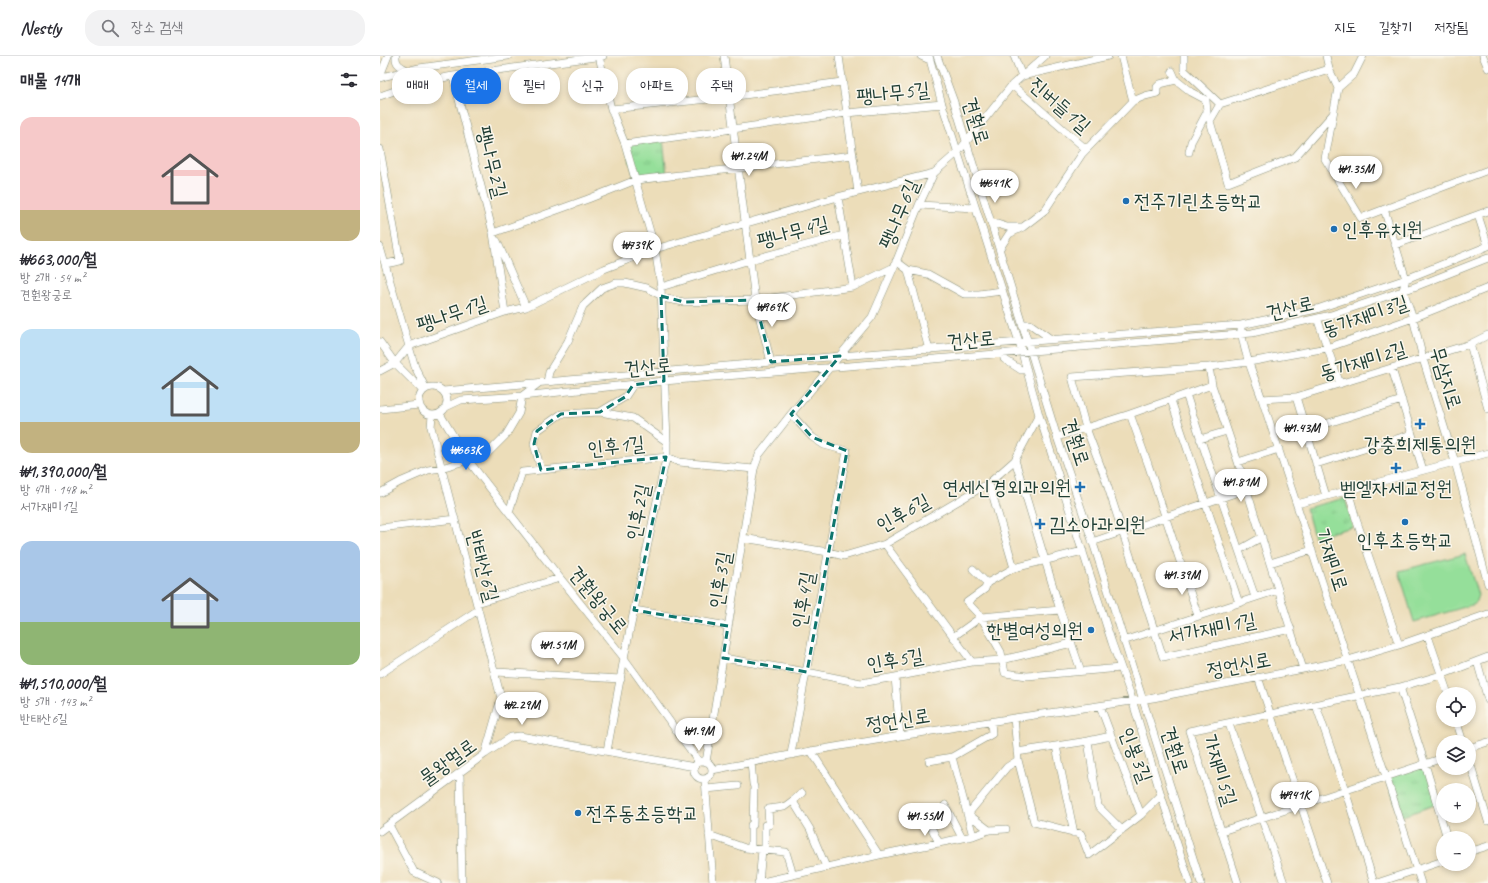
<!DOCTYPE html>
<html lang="ko">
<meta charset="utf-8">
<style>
:root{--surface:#fff;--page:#f2f2f3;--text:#2b2b33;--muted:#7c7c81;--line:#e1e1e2;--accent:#1a73e8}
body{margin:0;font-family:Caveat,"Poor Story",sans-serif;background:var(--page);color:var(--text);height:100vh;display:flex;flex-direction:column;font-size:15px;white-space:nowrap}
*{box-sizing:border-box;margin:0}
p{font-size:13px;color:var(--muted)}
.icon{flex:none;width:22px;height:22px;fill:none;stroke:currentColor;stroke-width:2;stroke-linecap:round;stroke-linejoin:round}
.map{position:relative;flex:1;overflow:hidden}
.panel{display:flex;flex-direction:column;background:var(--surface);width:380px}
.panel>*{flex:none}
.top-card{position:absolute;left:12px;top:12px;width:380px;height:36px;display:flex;gap:8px}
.buttons{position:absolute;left:1056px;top:631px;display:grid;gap:8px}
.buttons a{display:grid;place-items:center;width:40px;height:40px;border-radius:50%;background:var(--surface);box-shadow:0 2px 6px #0003;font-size:20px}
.price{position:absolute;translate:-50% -34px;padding:0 9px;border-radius:14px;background:#fff;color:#222;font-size:13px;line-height:26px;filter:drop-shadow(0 1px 2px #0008)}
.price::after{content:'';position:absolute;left:50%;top:24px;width:12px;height:9px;margin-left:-6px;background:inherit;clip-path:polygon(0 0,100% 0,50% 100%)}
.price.on{background:var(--accent);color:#fff}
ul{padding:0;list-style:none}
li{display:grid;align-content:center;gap:8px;height:212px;padding:0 20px}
li span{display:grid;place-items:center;height:124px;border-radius:12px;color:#555}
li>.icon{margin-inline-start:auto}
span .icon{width:72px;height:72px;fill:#fffc;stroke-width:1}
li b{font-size:17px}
h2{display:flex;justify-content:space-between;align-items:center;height:48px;padding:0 20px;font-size:17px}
.pill{padding:0 14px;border-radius:16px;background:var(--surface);box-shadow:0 2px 6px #0003;font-size:14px;line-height:36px}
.pill.on{background:var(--accent);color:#fff}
header{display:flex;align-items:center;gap:24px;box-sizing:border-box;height:56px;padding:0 20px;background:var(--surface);border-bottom:1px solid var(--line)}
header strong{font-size:19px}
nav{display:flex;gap:22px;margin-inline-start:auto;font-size:14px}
.search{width:280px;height:36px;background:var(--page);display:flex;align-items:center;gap:10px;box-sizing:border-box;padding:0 14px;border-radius:16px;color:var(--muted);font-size:15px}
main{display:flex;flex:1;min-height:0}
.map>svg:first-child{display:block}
.park{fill:url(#park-tufts);stroke:#5a8e67}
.pitch{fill:#95df9a;stroke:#5a8e67}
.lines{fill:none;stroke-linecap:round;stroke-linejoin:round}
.minor-casing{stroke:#868d76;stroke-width:8}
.minor{stroke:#fff;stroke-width:7}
.marked{fill:none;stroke:#0f766e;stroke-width:3;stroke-dasharray:8 5;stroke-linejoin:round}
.poi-dot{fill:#1f6fb2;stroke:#fbf7ec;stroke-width:1.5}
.labels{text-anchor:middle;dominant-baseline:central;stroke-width:3;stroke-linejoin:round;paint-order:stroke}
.street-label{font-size:20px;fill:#1f3d34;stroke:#fbf7ec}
.poi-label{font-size:20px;fill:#1f3d34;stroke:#fbf7ec;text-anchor:start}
</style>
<header>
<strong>Nestly</strong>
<div class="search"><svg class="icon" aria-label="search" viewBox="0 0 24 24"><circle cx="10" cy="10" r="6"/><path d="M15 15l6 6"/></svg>장소 검색</div>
<nav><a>지도</a><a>길찾기</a><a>저장됨</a></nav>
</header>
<main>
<section class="panel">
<h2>매물 14개<svg class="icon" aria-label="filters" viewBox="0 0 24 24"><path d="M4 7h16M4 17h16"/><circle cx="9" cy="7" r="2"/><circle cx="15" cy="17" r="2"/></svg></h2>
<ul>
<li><span style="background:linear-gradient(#f6c9c9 75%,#c2b280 0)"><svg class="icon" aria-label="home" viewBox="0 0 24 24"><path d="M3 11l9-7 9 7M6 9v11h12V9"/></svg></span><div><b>₩663,000/월</b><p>방 2개 · 54 m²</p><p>견훤왕궁로</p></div></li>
<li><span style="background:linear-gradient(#bfe0f5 75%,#c2b280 0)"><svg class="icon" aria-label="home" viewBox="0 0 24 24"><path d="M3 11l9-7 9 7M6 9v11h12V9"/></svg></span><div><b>₩1,390,000/월</b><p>방 4개 · 148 m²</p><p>서가재미1길</p></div></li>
<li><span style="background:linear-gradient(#a9c7e8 65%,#8fb573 0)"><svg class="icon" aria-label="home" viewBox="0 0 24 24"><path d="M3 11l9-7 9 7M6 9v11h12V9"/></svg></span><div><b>₩1,510,000/월</b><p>방 5개 · 143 m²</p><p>반태산6길</p></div></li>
</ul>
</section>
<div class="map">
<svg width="1108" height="827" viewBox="0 0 1108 827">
<defs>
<pattern id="park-tufts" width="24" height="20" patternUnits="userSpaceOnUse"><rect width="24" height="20" fill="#95df9a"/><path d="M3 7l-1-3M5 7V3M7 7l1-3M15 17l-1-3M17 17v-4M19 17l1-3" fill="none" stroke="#80c085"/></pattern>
</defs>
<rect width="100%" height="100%" fill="#fbf7ec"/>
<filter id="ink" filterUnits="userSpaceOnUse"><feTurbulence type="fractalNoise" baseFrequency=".025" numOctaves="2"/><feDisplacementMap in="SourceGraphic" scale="8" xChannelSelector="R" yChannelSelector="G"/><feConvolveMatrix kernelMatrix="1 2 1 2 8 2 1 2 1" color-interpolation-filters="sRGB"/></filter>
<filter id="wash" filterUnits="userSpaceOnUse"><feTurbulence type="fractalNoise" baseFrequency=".012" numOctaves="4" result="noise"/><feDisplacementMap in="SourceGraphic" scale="16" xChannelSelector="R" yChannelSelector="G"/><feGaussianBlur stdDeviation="0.9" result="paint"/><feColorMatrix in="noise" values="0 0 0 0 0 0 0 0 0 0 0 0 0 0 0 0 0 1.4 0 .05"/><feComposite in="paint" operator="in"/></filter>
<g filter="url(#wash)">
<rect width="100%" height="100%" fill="#ecddb9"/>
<path class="park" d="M283,83L287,120L255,123L245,88Z
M965,442L973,471L934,481L926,452Z
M1045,708L1057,748L1020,761L1006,720Z"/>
<path class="pitch" d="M1085,498L1098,539L1095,548L1034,566L1019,515Z"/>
</g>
<g filter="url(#ink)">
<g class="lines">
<g class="minor-casing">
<path id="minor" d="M16,0C15,9 22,11 29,15
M219,0L231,53L245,88L275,193L281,231L287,386V401L284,411L244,602L227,695
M344,0L375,244L391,306
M459,0L478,136
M541,0L550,4
M549,0L562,48L639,286L659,359L732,587L750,637L781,739L810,827
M557,0L574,46L677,381L715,493L821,827
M634,0L642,20L728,0
M804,0V14L840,48
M946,0L949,13L958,32
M983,0L974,18L958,32L945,103L981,162L1108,114
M1103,0L1108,12
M949,13L840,48L830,65L848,127L915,101L952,59
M0,20L8,0
M73,20L113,177L125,256
M0,22L6,20L39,12L128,0
M796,24L811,36L826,44L827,56L811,86L809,96
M632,29L706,93
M0,40L40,26L73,20L223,0
M753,45L765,40L777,37V31L780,28L796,24L792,15
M231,53L349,41L462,26
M245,88L467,57L562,48
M0,93L20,205L5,208
M458,141L473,231
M539,149L595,152
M1004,153L1026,223L1023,234L1033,262L1043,303L1075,406L1108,528
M1098,159L1108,190
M611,166L627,171H641
M113,177L208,143L256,124L473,99
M117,185L146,251
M1015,189L1108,155
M0,191L35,311L46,333
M620,192L629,178L643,171L665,154L702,98L753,45L741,0
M516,205L528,214L549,294
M528,214L548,218L584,238H599L622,235
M281,231L370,204L464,179
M937,262L960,328
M643,268H650L671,283
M861,273C864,298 874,320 882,343L1041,827
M0,286L15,307L43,335
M1090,288L1108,353
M29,290L125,256L146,251L224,213L275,193L458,141L554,117
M623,297L624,303L641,314H647
M829,311L832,329L858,406L923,613
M1012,313L1043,414
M0,315L15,307L29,290
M167,326L169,316L188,285L203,250L222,232L236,227H245L267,232L287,243L304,246L375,244L473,231L514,211
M39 345a14 14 0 1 1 28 0a14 14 0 1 1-28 0Z
M63,335L460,300L861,269L937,253L1026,223L1108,190
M806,338L824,393L875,541
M916,341L946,440
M882,343L916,341L1090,288L1108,279
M791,344L859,547
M66,351L81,344L142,340L284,325L872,277L951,259L1037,230L1108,202
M0,353L39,349
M220,356L253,362L287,386
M60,358L88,404L180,522L244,602L319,706
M411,358L432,381L444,389L467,395L411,698
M750,358L768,408L818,560
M52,360L51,371L121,642L105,698
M926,374L1022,344
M677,381L750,358L832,329
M820,383L847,375
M635,404L680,554L701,615
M858,406L899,393
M936,408L1032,378
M161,414L154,388L157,375L181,358L220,356L245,341L253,329
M609,427L634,512
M968,434L976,463L1019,589
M0,437L20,426L48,414L61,412L106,399L126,379L139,357L142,340L159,327
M917,448L1108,397
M129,456L142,416L287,401L299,406L374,413
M0,472L75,463
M363,482L448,496L464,500L505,488L609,427L635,404L659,359
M712,486L867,433
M505,488L592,606
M859,494L882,481
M703,495L634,512L607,527L605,533L587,546L601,561L621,596L625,617L647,620L741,612
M890,507L932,494
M593,513L607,527
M97,547L180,522
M254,554L348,570
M911,573L783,601L724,419L706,372L692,321L829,311L869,306L947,292L1033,262L1108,232
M1048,580L1068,638
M573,581L601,561L680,554
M743,585L898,534
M343,602L427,616L481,627L515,621L592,606L622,604L692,587
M1097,605L1108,644
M115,616L241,623
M0,618L98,554
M515,621L520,680
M878,621L947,827
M1020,631L1045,708L1067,782
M936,649L965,734L994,827
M720,650L761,759
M634,662L638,704L654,766L701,778L709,799L761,759L781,739
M1076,664L1083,686
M849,668L904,827
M708,685L718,750L742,774
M676,690L694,777
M1089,692L1108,686
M431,695L499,799
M637,696L708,685L731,680
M572,701L593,780
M1089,703L1108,765
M549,705L572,701L612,678L611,666
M314 714a9 9 0 1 1 18 0a9 9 0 1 1-18 0Z
M326,706L374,413L379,399L411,358L492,261L514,211L539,149L554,117L578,96L632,29L665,0
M332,714L431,695L520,680L634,662L773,642L923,613L968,604L1019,589L1108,558
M80,717L82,827
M325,723L333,827
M326,733L358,730
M422,737L415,743L414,747L430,773L446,811
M565,749L582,782
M549,767L559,787
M9,769L34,816L58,827
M609,774L588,758L627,711L638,704
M0,775L105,698L131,681L140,680L315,711
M842,775L1063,702
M329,779L365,792L406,796L413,819
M371,793V769H373L374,731L373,728L371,706
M385,794V769H389L388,753L404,751L415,743
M1089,796L1108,790
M378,827L499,799L593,780L609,774L626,773
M379,827L382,794
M858,827L809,675L1020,631L1061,619L1108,601
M997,827L1063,805"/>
</g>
<use href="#minor" class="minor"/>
</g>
</g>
<path class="marked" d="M281,240L304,246L375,244L391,306L460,300L411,358L432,381L467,395L427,616L343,602L348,570L254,554L286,401L161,414L154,388L157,375L181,358L220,356L245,341L253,329L284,325Z"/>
<g class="poi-dot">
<circle cx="746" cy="145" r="4"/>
<circle cx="954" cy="173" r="4"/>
<path d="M1038 362h4v4h4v4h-4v4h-4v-4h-4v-4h4z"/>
<path d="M1014 406h4v4h4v4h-4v4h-4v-4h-4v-4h4z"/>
<path d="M698 425h4v4h4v4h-4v4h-4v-4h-4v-4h4z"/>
<circle cx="1025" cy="466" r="4"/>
<path d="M658 462h4v4h4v4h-4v4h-4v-4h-4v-4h4z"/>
<circle cx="711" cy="574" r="4"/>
<circle cx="198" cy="757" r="4"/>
</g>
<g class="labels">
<g class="street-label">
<text transform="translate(513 37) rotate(-6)">팽나무5길</text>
<text transform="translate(680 49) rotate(41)">진버들1길</text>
<text transform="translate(596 65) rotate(73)">견훤로</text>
<text transform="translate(112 106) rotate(76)">팽나무2길</text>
<text transform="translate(519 158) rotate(-67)">팽나무6길</text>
<text transform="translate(413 176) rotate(-15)">팽나무4길</text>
<text transform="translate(910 252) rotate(-13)">건산로</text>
<text transform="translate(72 258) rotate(-19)">팽나무1길</text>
<text transform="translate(985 260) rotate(-19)">동가재미3길</text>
<text transform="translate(591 284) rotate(-5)">건산로</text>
<text transform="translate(983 305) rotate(-17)">동가재미2길</text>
<text transform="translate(268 311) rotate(-5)">건산로</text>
<text transform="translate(1066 322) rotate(73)">무삼지로</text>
<text transform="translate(696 386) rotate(72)">견훤로</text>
<text transform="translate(236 390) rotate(-6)">인후1길</text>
<text transform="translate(258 456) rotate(-79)">인후2길</text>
<text transform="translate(523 457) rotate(-29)">인후6길</text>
<text transform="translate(952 504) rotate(72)">가재미로</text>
<text transform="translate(103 510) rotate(75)">반태산6길</text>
<text transform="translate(340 524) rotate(-81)">인후3길</text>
<text transform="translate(218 544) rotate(51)">견훤왕궁로</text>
<text transform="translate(423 544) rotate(-80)">인후4길</text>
<text transform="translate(832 572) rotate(-11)">서가재미1길</text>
<text transform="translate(515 604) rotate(-10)">인후5길</text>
<text transform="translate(859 609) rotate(-11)">정언신로</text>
<text transform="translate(518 664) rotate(-9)">정언신로</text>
<text transform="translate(795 694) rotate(72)">견훤로</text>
<text transform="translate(756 699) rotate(69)">인봉3길</text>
<text transform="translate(68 706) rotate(-36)">물왕멀로</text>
<text transform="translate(840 714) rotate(73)">가재미5길</text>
</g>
<g class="poi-label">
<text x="754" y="145">전주기린초등학교</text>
<text x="962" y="173">인후유치원</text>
<text x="1040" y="388" text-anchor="middle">강충희제통의원</text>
<text x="691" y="431" text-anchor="end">연세신경외과의원</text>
<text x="1016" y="432" text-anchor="middle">벧엘자세교정원</text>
<text x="669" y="468">김소아과의원</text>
<text x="1025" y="484" text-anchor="middle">인후초등학교</text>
<text x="703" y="574" text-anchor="end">한별여성의원</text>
<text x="206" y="757">전주동초등학교</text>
</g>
</g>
</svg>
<div class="buttons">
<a><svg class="icon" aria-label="locate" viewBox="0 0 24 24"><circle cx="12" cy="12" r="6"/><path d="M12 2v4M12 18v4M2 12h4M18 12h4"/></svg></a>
<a><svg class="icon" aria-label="layers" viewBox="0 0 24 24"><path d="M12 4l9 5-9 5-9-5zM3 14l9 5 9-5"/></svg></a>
<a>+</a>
<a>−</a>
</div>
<b class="price" style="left:369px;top:121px">₩1.24M</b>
<b class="price" style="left:976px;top:134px">₩1.35M</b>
<b class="price" style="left:615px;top:148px">₩641K</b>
<b class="price" style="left:257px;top:210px">₩739K</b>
<b class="price" style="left:392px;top:272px">₩969K</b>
<b class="price" style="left:922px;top:393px">₩1.43M</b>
<b class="price on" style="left:86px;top:415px">₩663K</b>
<b class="price" style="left:861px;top:447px">₩1.81M</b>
<b class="price" style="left:802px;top:540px">₩1.39M</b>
<b class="price" style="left:178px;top:610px">₩1.51M</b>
<b class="price" style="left:142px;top:670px">₩2.29M</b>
<b class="price" style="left:319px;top:696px">₩1.9M</b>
<b class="price" style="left:915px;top:760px">₩941K</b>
<b class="price" style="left:545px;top:781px">₩1.55M</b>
<div class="top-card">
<a class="pill">매매</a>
<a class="pill on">월세</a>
<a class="pill">필터</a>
<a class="pill">신규</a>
<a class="pill">아파트</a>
<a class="pill">주택</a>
</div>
</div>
</main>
